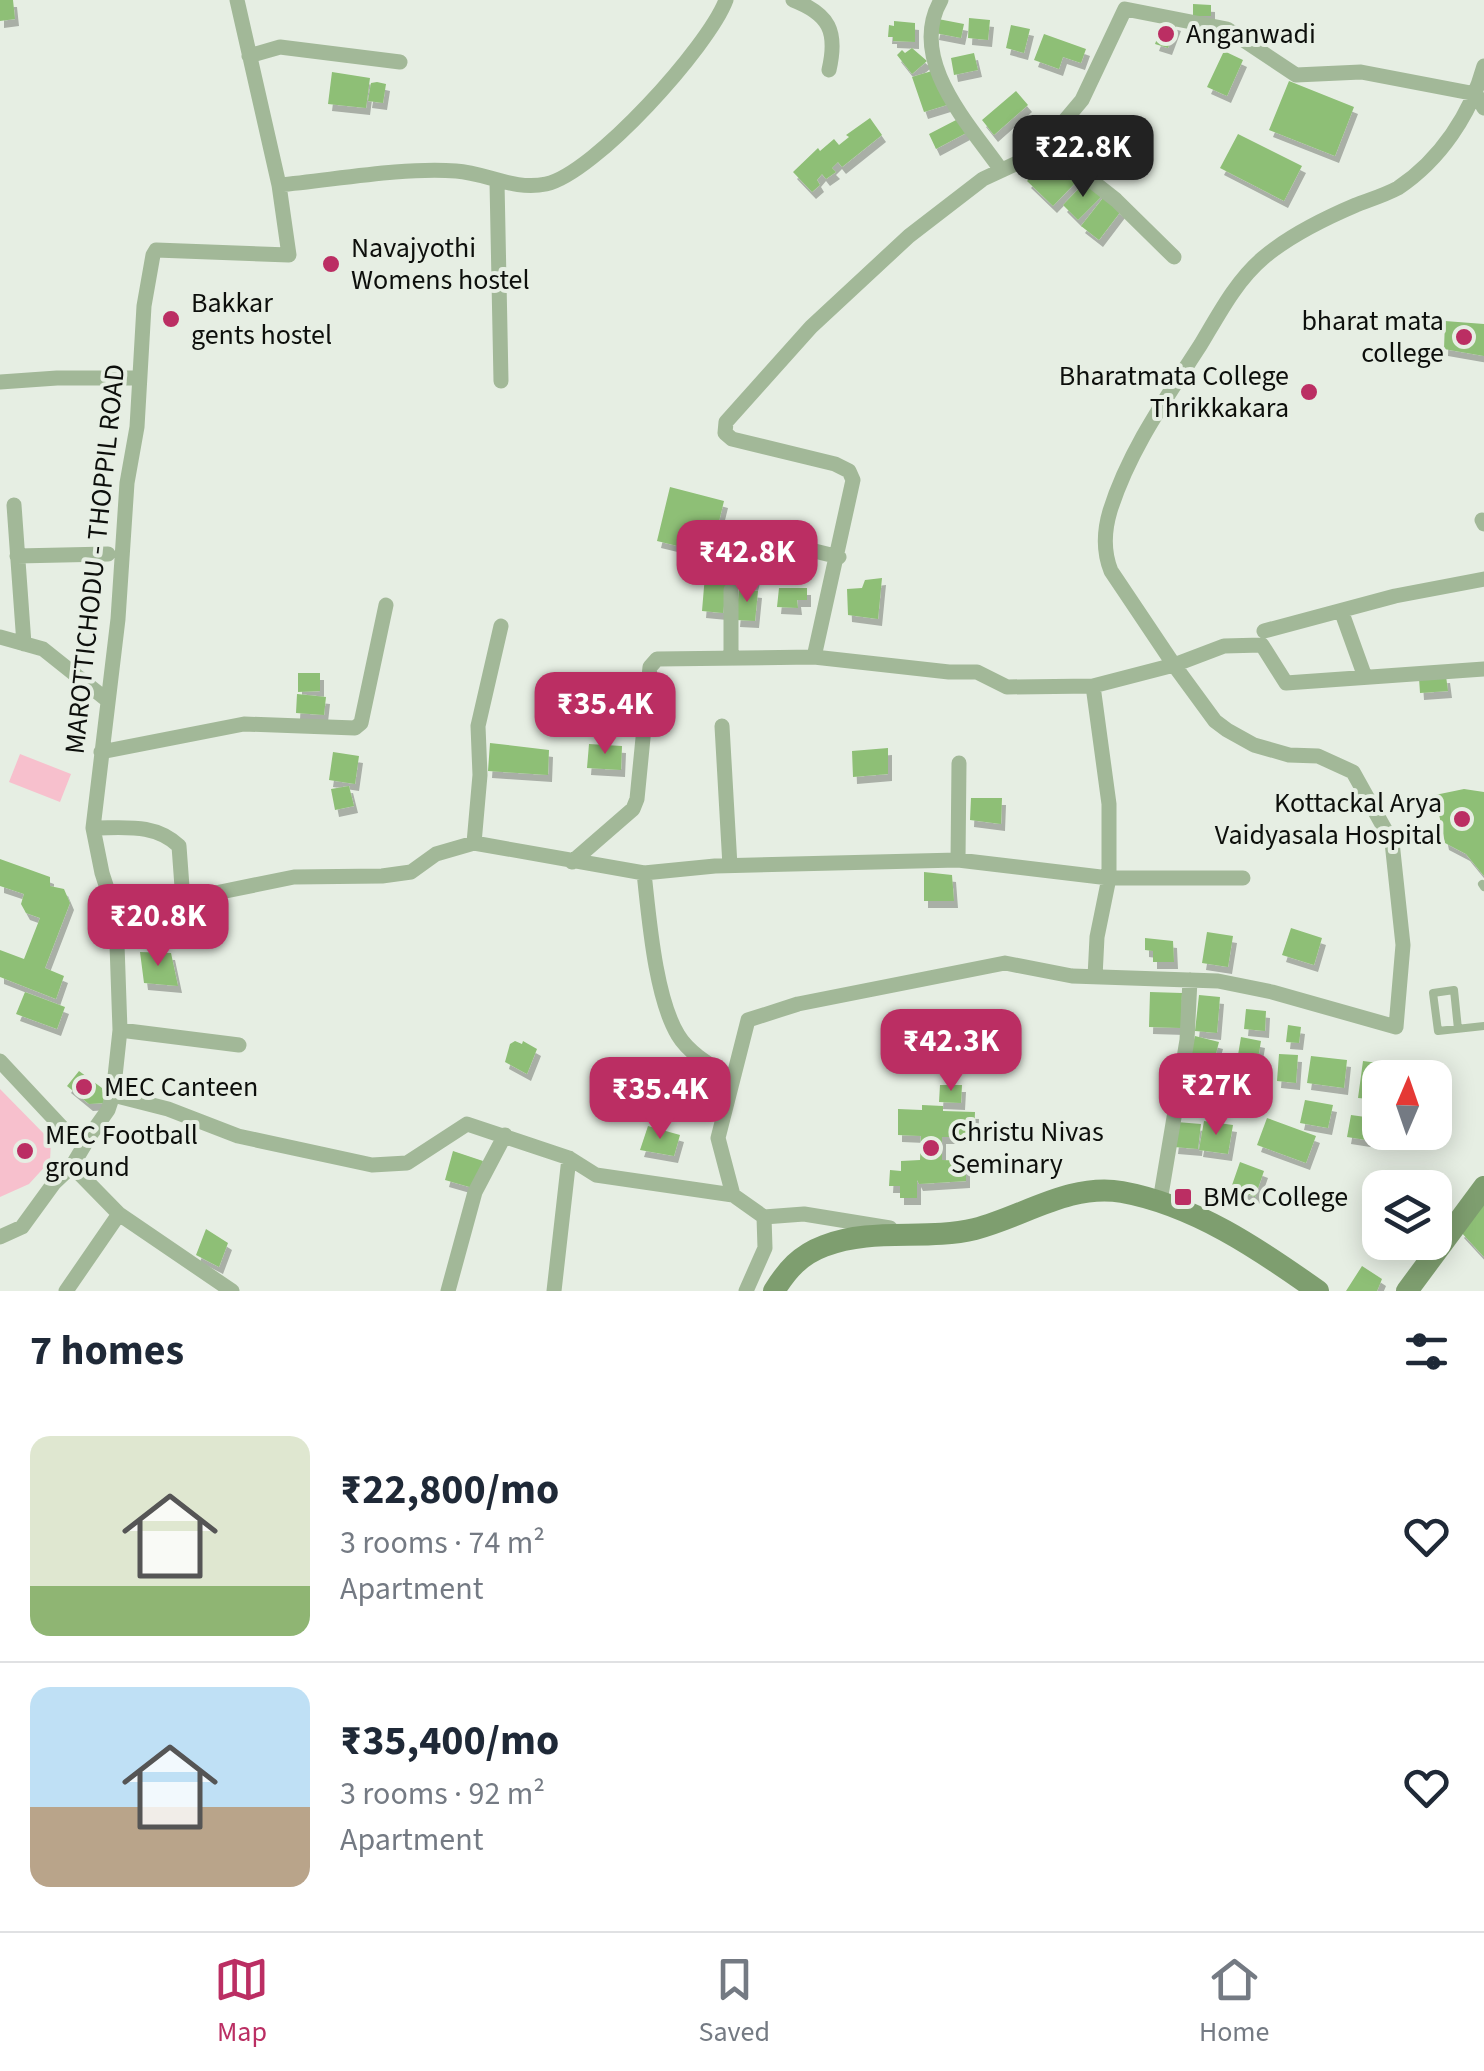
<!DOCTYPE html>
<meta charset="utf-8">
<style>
:root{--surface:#fff;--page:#f6f6f7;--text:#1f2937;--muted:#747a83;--line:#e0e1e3;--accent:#bb2e63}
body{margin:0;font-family:"Source Sans 3",sans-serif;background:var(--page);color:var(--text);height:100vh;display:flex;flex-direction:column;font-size:38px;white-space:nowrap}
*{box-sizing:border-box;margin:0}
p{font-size:32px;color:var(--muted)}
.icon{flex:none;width:55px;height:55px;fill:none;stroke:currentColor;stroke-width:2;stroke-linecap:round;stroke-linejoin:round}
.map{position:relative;height:1291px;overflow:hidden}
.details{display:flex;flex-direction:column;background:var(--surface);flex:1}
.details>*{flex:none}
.needle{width:65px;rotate:2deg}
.buttons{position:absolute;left:1362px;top:1060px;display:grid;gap:20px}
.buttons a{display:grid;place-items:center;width:90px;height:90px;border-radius:20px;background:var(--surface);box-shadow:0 5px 25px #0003;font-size:50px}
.price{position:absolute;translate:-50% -85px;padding:0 22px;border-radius:20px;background:var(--accent);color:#fff;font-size:32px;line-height:65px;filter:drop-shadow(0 2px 5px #0008)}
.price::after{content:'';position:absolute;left:50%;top:60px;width:30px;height:22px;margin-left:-15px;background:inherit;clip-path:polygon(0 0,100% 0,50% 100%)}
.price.selected{background:#222;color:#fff}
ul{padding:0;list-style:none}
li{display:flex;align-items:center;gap:30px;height:250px;padding:0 30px}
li+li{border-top:2px solid var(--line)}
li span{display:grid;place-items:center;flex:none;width:280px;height:200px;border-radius:20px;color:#555}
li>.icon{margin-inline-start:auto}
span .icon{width:120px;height:120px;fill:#fffc;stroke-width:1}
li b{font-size:42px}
h2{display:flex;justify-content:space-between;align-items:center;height:120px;padding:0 30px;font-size:42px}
.dock{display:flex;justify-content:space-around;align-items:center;height:140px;border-top:2px solid var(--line);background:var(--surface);font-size:28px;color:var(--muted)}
.dock a{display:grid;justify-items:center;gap:5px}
.dock .selected{color:var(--accent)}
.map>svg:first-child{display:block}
.green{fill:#f7c0cd}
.building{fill:#8ebf76;filter:url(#shadow)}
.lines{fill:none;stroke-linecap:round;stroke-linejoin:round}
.lane{stroke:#a2b898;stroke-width:8}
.street{stroke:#a2b898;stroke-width:15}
.secondary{stroke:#7e9e6f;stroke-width:22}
.poi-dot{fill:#bb2e63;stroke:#e6eee3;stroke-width:4}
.labels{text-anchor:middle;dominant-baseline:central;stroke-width:8;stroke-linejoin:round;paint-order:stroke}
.poi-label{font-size:28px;fill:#0d0f0c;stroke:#e6eee3;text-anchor:start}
.street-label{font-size:28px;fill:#0d0f0c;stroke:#e6eee3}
</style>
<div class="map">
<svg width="1484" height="1291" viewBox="0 0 1484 1291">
<defs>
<filter id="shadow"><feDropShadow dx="4" dy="7" stdDeviation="0" flood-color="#0004"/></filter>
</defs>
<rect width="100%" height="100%" fill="#e6eee3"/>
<path class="green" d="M20,754L71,774L60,802L9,782Z
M0,1089L51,1141L50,1161L29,1184L0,1197Z"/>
<path class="building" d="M0,0H13L15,19L0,21Z
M1193,4L1211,5V16H1193Z
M969,18L990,20L988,40L968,38Z
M938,19L964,24L961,38L935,33Z
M1164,20L1177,24L1168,48L1155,44Z
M894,21L915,23V42L893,41V37H888L889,25L894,26Z
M1011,25L1030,29L1024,53L1006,48Z
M1044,34L1086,49L1081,63L1063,57L1059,69L1034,60Z
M912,48L927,61L912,74L897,55L902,50L905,53Z
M1224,51L1243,60L1227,96L1207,87Z
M974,53L978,70L954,75L951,58Z
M935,70L950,104L924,112L912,77Z
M332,72L370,78L366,108L328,104Z
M1289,81L1354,107L1335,156L1269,130Z
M377,82L386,84L383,103L368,101L371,83Z
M1016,91L1028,105L994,135L982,120Z
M870,118L882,135L842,167L838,162L832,168L836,172L826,179L822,174L817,180L820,185L812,192L793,172L818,148L820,151L834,139L839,145L849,137L846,135Z
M958,119L966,133L936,149L929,134Z
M1238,134L1302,166L1284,201L1220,168Z
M1052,155L1078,180L1053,206L1027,181Z
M1087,180L1103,195L1078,220L1063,205Z
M1103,198L1121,211L1099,240L1081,226Z
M1445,321L1484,324V356L1444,349Z
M670,487L724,501L711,554L657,541Z
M706,563L730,564L723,613L702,611Z
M737,569H758L754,584H738Z
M882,578L878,619L848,615L847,589L862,588L865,580Z
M779,588H807V600H797L798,608L777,607Z
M739,589L758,591L755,621L736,620Z
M298,673H320V691L298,692Z
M1446,676L1448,691L1420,693L1419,678Z
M297,694L326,697L324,715L296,713Z
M490,743L549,750L548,775L488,771Z
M589,744L622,746L621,770L587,768Z
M888,748V774L853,777L852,751Z
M333,752L359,756L355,784L329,780Z
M349,786L354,806L335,810L331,789Z
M1464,789L1484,792V876L1466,854L1445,843L1435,795Z
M971,798H1002L1001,824L970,820Z
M0,859L50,877V886L64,889L70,903L45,968L64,976L56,999L0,977V950L24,959L40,918L26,913L21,904L24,894L0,886Z
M924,872L952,875L954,901H924Z
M163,907V920L138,921V909Z
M1291,928L1322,938L1314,965L1282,955Z
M1207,932L1233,936L1228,967L1202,963Z
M1145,938L1173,941L1174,962H1153V951L1145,950Z
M140,952L171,953L178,986L144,983Z
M25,992L65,1007L57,1029L16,1014Z
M1150,992L1182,993L1181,1028L1149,1027Z
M1199,995L1220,997L1217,1033L1195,1031Z
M1246,1009L1266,1011L1265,1031L1244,1029Z
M1288,1025L1301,1027L1299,1043L1286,1042Z
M1195,1036L1219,1042L1214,1061L1190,1055Z
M1241,1037L1261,1041L1257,1065L1237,1061Z
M515,1041L522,1044L523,1041L537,1049L527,1074L505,1062L510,1044Z
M1279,1054L1298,1055L1296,1083L1277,1081Z
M1311,1056L1347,1060L1344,1088L1307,1083Z
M1363,1061L1386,1064L1384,1078H1380V1100L1358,1098Z
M79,1071L102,1088L104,1103L89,1104L67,1086Z
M1185,1081L1216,1088L1213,1105L1181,1098Z
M940,1085H962L961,1103L939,1102Z
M1305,1100L1333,1105L1328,1128L1300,1123Z
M922,1105L943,1106V1111L975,1112L974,1137H942V1160L966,1161V1181L919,1184L917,1180V1198H900V1186H889L890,1170L901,1171V1161L920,1160L921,1136L898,1135V1109L922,1110Z
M1351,1115L1380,1119L1379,1142L1347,1137Z
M1267,1118L1316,1136L1306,1163L1257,1145Z
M1204,1121L1233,1125L1228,1154L1199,1150Z
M1177,1122L1201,1124L1198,1149L1174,1147Z
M648,1126L680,1135L674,1156L640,1150Z
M453,1151L483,1161L473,1188L445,1180Z
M1240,1162L1264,1171L1255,1197L1231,1188Z
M1484,1204V1257L1460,1231Z
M206,1229L228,1243L219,1267L196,1255Z
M1362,1266L1382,1279L1377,1291H1346Z"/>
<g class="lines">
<path class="lane" d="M1482,884L1484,887
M1458,1029L1454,990L1433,993L1438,1031L1484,1026"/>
<path class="street" d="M793,0C829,14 838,31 829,70
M941,0C907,59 968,123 1001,170
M249,56L280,47L400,62
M1045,144L1116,200L1174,257
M497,182L501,381
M279,185C334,180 402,167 456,171C487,173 514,191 546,184C594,174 709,46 726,0
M0,382L57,378H139
M14,505L24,644
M1482,520L1484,524
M726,529L839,557
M17,556L108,554
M731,590V656
M1342,613L1365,677
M1264,631L1395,596L1484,579
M0,637L43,649L107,700
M814,657L853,480L849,471L835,464L732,439L725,433L726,422L811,327L909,236L983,179L1030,157L1045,144L1082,100L1125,9L1227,29L1296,75L1361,72L1476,94L1484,108
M1093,686L1109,804V878L1097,937L1095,977
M722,726L730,866
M101,752L244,724L355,728L361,723L386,605
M93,828C125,828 155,823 179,846L182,887L196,897L294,877L382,876L411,872L436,854L474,843L644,873L715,866L958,860L1109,878H1243
M474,843L480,775L478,726L501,626
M958,860L959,763
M572,862L633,809L637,799L650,667L657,659L814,657L949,672H977L1007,687L1093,686L1174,665L1224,646L1262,645L1286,683L1484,669
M644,873C649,917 655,997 678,1035C690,1055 714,1067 733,1079
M120,1030L239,1045
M0,1061L71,1137L91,1134L108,1110L113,1095L120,1030L116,916L102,873L93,828L118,619L127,483L137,427L144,306L153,255L156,250L289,255L279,185L237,0
M113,1095L168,1109L238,1136L372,1165L407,1163L467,1124L569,1158L596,1175L733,1195L764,1217L765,1248L746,1291
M72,1166L119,1214L232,1291
M733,1195L718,1138L748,1020L798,1004L1005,963L1072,976L1218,981L1272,992L1396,1027L1403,945L1392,842L1353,772L1318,756L1289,755L1254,745L1227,730L1215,721L1174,665L1111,571C1103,551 1104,531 1110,511C1129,450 1167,397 1201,344C1219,314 1236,281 1263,258C1290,235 1323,219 1356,205C1369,200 1385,195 1398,188C1440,160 1471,114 1484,66
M1160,1201L1187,1040L1190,980
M764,1217L804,1214L890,1228
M0,1237L22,1227L54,1183L72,1166L91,1134
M66,1291L119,1214
M448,1291L475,1192L505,1135
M554,1291L569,1158"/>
<path class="secondary" d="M774,1291C787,1270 800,1255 824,1246C873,1227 925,1241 975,1229C1023,1217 1069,1183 1122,1192C1194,1205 1259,1249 1318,1291
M1407,1291L1484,1187"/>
</g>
<g class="poi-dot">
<circle cx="1166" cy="34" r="10"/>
<circle cx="331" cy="264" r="10"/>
<circle cx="171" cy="319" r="10"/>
<circle cx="1464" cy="337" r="10"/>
<circle cx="1309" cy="392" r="10"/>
<circle cx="1462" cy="819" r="10"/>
<circle cx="84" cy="1087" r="10"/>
<circle cx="931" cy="1148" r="10"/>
<circle cx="25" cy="1151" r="10"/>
<rect x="1173" y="1187" width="20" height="20" rx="5"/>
</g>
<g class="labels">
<g class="poi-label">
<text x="1186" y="34">Anganwadi</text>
<text x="351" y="248">Navajyothi<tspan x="351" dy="32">Womens hostel</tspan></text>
<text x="191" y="303">Bakkar<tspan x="191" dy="32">gents hostel</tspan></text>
<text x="1444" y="321" text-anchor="end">bharat mata<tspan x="1444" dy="32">college</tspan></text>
<text x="1289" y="376" text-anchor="end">Bharatmata College<tspan x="1289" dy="32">Thrikkakara</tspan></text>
<text x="1442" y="803" text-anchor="end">Kottackal Arya<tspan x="1442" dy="32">Vaidyasala Hospital</tspan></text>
<text x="104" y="1087">MEC Canteen</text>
<text x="951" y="1132">Christu Nivas<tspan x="951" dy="32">Seminary</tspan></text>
<text x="45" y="1135">MEC Football<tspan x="45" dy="32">ground</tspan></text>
<text x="1203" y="1197">BMC College</text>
</g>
<g class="street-label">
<text transform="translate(95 559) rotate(-84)">MAROTTICHODU - THOPPIL ROAD</text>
</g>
</g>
</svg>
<div class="buttons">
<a><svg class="needle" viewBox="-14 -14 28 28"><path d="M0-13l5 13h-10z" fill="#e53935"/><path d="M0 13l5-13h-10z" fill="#747a83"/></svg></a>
<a><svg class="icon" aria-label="layers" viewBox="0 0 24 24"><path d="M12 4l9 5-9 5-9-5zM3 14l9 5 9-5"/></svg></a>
</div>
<b class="price selected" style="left:1083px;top:200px">₹22.8K</b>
<b class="price" style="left:747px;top:605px">₹42.8K</b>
<b class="price" style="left:605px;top:757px">₹35.4K</b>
<b class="price" style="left:158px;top:969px">₹20.8K</b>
<b class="price" style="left:951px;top:1094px">₹42.3K</b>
<b class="price" style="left:1216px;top:1138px">₹27K</b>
<b class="price" style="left:660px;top:1142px">₹35.4K</b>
</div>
<section class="details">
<h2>7 homes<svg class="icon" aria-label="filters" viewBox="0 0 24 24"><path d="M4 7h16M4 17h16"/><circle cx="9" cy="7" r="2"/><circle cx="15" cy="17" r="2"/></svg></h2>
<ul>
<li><span style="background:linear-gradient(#dfe7d0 75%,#8fb573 0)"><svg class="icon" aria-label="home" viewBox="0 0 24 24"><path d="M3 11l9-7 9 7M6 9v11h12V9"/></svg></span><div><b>₹22,800/mo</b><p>3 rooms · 74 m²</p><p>Apartment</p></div><svg class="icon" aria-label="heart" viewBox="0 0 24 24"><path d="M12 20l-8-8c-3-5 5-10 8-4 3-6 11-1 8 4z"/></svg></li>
<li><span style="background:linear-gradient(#bfe0f5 60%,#b9a48a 0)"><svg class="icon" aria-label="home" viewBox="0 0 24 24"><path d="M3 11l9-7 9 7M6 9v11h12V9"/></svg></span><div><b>₹35,400/mo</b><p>3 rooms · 92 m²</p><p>Apartment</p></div><svg class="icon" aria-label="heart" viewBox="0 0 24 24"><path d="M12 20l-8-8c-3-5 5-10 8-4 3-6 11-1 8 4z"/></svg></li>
</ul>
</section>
<nav class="dock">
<a class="selected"><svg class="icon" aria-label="map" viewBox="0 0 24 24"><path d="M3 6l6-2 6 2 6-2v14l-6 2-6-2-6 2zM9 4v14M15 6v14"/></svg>Map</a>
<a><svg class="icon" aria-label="saved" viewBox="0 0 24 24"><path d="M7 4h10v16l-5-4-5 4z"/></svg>Saved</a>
<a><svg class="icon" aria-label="home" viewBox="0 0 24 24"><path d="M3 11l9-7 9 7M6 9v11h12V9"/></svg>Home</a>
</nav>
